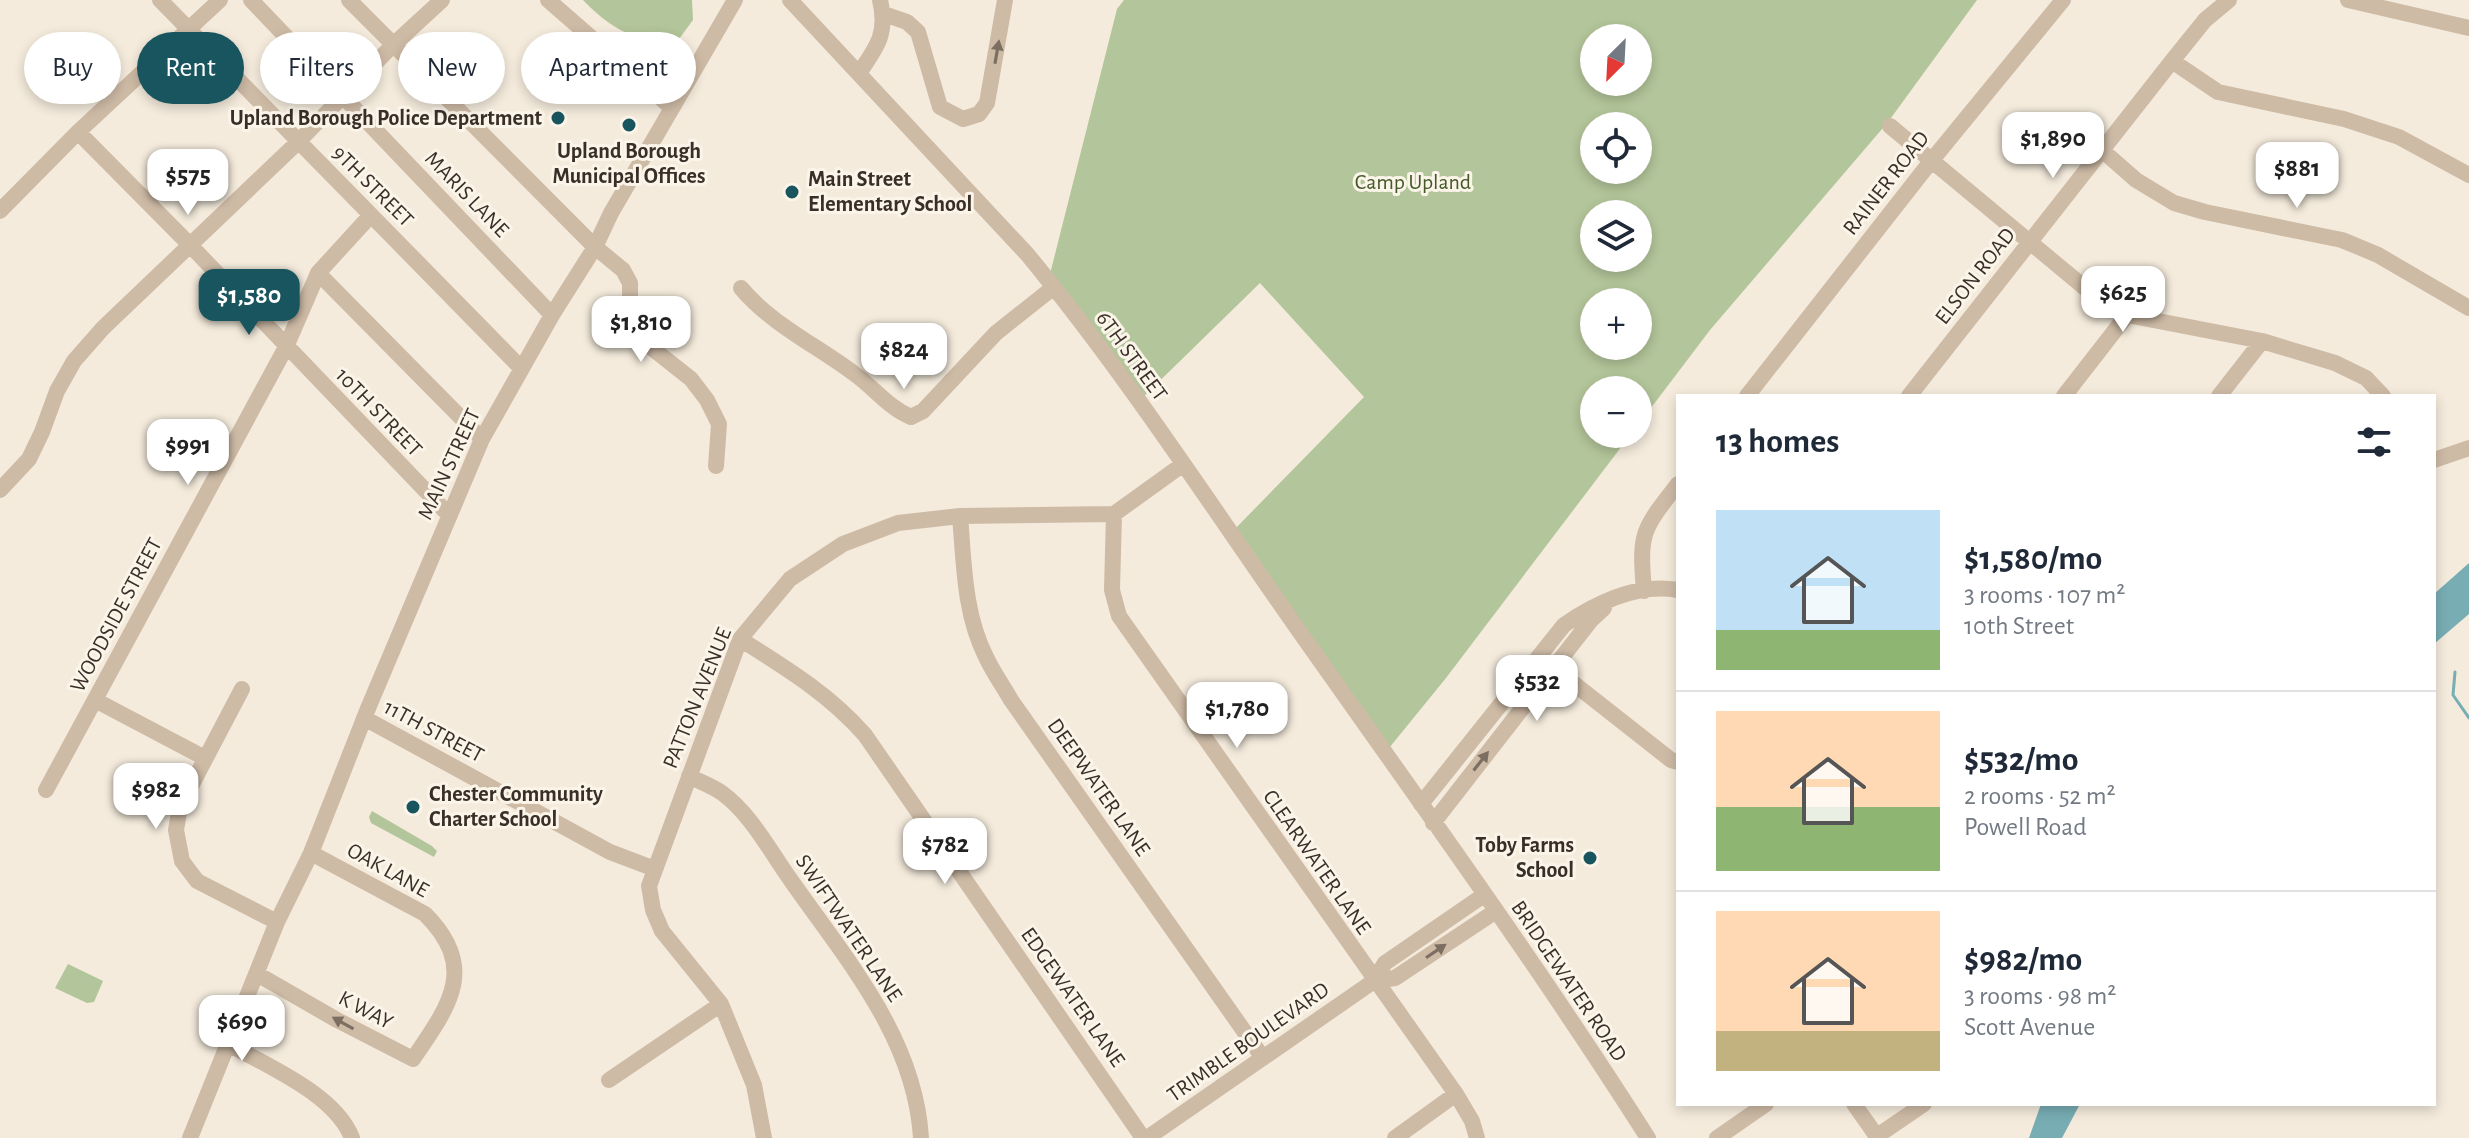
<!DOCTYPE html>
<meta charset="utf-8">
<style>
:root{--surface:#fff;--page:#f2f2f3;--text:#1f2937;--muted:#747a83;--line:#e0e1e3;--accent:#19555f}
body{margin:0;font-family:"Alegreya Sans",sans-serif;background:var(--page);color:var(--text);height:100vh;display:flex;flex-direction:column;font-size:30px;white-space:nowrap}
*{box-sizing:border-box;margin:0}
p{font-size:26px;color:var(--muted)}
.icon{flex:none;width:44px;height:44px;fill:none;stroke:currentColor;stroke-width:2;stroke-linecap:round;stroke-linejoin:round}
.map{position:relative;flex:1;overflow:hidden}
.side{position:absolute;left:1676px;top:394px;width:760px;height:712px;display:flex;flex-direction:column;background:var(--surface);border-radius:0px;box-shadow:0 4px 12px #0003}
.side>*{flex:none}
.banner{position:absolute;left:24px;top:32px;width:760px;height:72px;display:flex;gap:16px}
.needle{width:52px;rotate:204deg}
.tools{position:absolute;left:1580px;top:24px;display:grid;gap:16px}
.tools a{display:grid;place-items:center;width:72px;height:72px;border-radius:50%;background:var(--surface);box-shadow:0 4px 12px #0003;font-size:40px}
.price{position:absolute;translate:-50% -68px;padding:0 18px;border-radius:16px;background:#fff;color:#222;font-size:26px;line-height:52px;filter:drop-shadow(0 2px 4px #0008)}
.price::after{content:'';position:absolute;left:50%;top:48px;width:24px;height:18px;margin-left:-12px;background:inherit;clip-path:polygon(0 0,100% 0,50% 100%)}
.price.selected{background:var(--accent);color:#fff}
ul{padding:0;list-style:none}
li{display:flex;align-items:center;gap:24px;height:200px;padding:0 40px}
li+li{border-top:2px solid var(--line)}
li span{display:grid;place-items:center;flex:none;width:224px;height:160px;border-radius:0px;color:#555}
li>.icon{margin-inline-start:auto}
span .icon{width:96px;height:96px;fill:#fffc;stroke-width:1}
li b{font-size:34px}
h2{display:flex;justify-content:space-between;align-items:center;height:96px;padding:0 40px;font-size:34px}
.tag{padding:0 28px;border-radius:36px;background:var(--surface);box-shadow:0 4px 12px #0003;font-size:28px;line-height:72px}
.tag.selected{background:var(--accent);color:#fff}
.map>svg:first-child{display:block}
.green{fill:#b3c59a;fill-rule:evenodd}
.water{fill:#78adb4}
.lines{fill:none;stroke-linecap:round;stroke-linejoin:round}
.stream{stroke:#78adb4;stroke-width:3}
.minor{stroke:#cebba6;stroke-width:16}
.oneway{fill:#7c6e61}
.poi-dot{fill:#19555f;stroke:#fbf4e9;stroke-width:3}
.labels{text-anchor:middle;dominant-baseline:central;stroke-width:6;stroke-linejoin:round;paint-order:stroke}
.poi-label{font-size:22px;font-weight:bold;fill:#392f28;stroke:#fbf4e9;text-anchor:end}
.park-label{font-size:22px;fill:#445a29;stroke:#fbf4e9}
.street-label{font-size:22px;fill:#392f28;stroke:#fbf4e9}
</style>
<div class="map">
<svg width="2469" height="1138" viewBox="0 0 2469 1138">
<rect width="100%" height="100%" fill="#f4ebdc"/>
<path class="green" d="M583,0H692L693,20L679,39C637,44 612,30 583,0Z
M1124,0H1977L1888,122L1710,330L1638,425V390H1594V434H1631L1446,678L1385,753L1231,533L1364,397L1260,283L1137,403L1050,274L1117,9ZM1594,38H1638V82H1594ZM1594,126H1638V170H1594ZM1594,214H1638V258H1594ZM1594,302H1638V346H1594Z
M372,811L432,846L437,851L434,857L371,823L369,817Z
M68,964L103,981L94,1002L87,1003L55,988Z"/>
<path class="water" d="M2469,563V614L2434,644V594Z
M2041,1104H2080L2062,1138H2029Z"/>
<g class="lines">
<path class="stream" d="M2455,672L2453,695L2469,718"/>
<path class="minor" d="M160,0L521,368
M251,0L552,315
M349,0L595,247L623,270L630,283V305L635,330L648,345L691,379L707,400L719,424L716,466
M548,0L672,108
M790,0L1027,254C1125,373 1210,504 1299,631C1417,798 1538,965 1648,1138
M2348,0L2469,28
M884,14L907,22L918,32L940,107L963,119L979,114L987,103L1005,0
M2172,61L2218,92L2344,119L2399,137L2469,175
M859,73C877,47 888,33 880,0
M1890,126L2102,302L2127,315L2262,341L2335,363L2366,378L2383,396
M78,132L189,244L449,515
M2103,151L2136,180L2174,203L2205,212L2342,240L2378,255L2469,308
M0,211L78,132L220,0
M318,273L482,439
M741,288C772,325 818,346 856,375C875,389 889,408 911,417L923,411L996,333L1054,287
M1747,396L1932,160L2063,0
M1909,396L2172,61L2205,20L2229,0
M2064,396L2127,315
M2219,396L2262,341
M2434,460L2469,448
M0,490L29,459L42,432L57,391L74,361L103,328L297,143L392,46L442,0
M1114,514L1112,590L1119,616L1456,1094L1472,1121L1477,1138
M960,516C964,563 964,614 986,657C993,672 1003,686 1011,700L1263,1058
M1644,591C1639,532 1642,530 1678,484
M740,639C786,668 829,694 865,735L1143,1138
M1554,668L1671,760L1678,762
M242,689L180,807L176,830L182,861L197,881L277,922
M95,700L205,758
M364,718L610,852L655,869
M689,776C700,782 712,786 722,793C750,813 770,851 790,879C845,958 915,1037 921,1138
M46,790L286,347L318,273L371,215
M1421,804L1564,625C1596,603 1638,583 1678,590
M1433,823L1591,620L1604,608
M257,974L337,1020L413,1059C449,1006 479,968 425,914L311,853
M1374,981L1395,978L1496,911
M229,1044C268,1067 335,1094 352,1138
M609,1080L721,1004
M1854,1104L1878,1138
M1877,1136L1924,1104
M190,1138L277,922L311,853L369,706L482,439L552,315L595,247L611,213L735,0
M764,1138L754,1085L721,1004L662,931L653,910L649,886L740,639L790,579L843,544L898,523L960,516L1114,514L1182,465
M1147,1138L1374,981L1385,963L1484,895
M1395,1138L1456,1094
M1717,1138L1766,1104"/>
</g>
<defs><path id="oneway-solid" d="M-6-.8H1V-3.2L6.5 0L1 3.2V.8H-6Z" transform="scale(2)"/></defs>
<g class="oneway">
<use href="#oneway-solid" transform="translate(997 52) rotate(-80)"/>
<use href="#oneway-solid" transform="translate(1481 761) rotate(-52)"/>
<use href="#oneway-solid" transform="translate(1436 951) rotate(-34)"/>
<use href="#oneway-solid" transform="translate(343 1023) rotate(-151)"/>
</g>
<g class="poi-dot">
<circle cx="558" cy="118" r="8"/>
<circle cx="629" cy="125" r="8"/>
<circle cx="792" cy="192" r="8"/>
<circle cx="413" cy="807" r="8"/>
<circle cx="1590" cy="858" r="8"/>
</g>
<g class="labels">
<g class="poi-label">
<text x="542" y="118">Upland Borough Police Department</text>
<text x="629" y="151" text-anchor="middle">Upland Borough<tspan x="629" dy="25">Municipal Offices</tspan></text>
<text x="808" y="179" text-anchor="start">Main Street<tspan x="808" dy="25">Elementary School</tspan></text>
<text x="429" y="794" text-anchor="start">Chester Community<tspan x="429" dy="25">Charter School</tspan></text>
<text x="1574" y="845">Toby Farms<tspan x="1574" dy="25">School</tspan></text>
</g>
<g class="park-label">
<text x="1413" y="182">Camp Upland</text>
</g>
<g class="street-label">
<text transform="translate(1886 183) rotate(-52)">RAINER ROAD</text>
<text transform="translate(373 186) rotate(45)">9TH STREET</text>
<text transform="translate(467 194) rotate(46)">MARIS LANE</text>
<text transform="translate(1975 276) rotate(-52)">ELSON ROAD</text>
<text transform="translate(1132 356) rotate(54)">6TH STREET</text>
<text transform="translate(379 412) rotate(46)">10TH STREET</text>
<text transform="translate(449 464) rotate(-65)">MAIN STREET</text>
<text transform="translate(116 615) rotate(-62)">WOODSIDE STREET</text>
<text transform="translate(697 698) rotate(-68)">PATTON AVENUE</text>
<text transform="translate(434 731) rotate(28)">11TH STREET</text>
<text transform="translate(1099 787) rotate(55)">DEEPWATER LANE</text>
<text transform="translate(1317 862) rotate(55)">CLEARWATER LANE</text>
<text transform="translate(388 870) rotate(29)">OAK LANE</text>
<text transform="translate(849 928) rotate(56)">SWIFTWATER LANE</text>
<text transform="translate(1569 981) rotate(56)">BRIDGEWATER ROAD</text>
<text transform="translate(1073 997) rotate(55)">EDGEWATER LANE</text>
<text transform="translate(366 1010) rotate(28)">K WAY</text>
<text transform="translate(1248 1042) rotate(-35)">TRIMBLE BOULEVARD</text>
</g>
</g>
</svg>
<div class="tools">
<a><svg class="needle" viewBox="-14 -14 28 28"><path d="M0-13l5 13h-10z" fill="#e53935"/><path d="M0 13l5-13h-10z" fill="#747a83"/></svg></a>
<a><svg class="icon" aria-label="locate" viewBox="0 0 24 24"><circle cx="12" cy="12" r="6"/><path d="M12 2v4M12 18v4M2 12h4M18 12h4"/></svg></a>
<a><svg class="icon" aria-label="layers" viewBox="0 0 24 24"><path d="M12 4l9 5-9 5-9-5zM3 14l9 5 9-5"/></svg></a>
<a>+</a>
<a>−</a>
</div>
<b class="price" style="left:2053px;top:180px">$1,890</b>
<b class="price" style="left:2297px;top:210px">$881</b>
<b class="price" style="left:188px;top:217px">$575</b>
<b class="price" style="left:2123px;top:334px">$625</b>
<b class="price selected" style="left:249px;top:337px">$1,580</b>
<b class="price" style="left:641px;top:364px">$1,810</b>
<b class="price" style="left:904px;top:391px">$824</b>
<b class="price" style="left:188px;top:487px">$991</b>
<b class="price" style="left:1537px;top:723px">$532</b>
<b class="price" style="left:1237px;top:750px">$1,780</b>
<b class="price" style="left:156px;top:831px">$982</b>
<b class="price" style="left:945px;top:886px">$782</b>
<b class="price" style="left:242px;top:1063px">$690</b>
<div class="banner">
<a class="tag">Buy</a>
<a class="tag selected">Rent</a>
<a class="tag">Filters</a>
<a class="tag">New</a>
<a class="tag">Apartment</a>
</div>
<section class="side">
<h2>13 homes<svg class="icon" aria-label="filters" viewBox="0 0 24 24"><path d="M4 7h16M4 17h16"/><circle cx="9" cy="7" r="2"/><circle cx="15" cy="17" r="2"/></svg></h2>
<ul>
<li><span style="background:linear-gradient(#bfe0f5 75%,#8fb573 0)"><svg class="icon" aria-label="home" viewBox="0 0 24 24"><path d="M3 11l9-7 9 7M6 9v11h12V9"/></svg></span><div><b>$1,580/mo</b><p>3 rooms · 107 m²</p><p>10th Street</p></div></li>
<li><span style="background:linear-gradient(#ffd9b3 60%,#8fb573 0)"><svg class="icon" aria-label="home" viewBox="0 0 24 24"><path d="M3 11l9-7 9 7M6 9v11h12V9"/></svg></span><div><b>$532/mo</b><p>2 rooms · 52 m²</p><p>Powell Road</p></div></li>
<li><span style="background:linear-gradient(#ffd9b3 75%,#c2b280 0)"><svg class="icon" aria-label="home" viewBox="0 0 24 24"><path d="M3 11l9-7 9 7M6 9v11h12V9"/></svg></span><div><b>$982/mo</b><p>3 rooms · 98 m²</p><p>Scott Avenue</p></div></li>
</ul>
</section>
</div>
